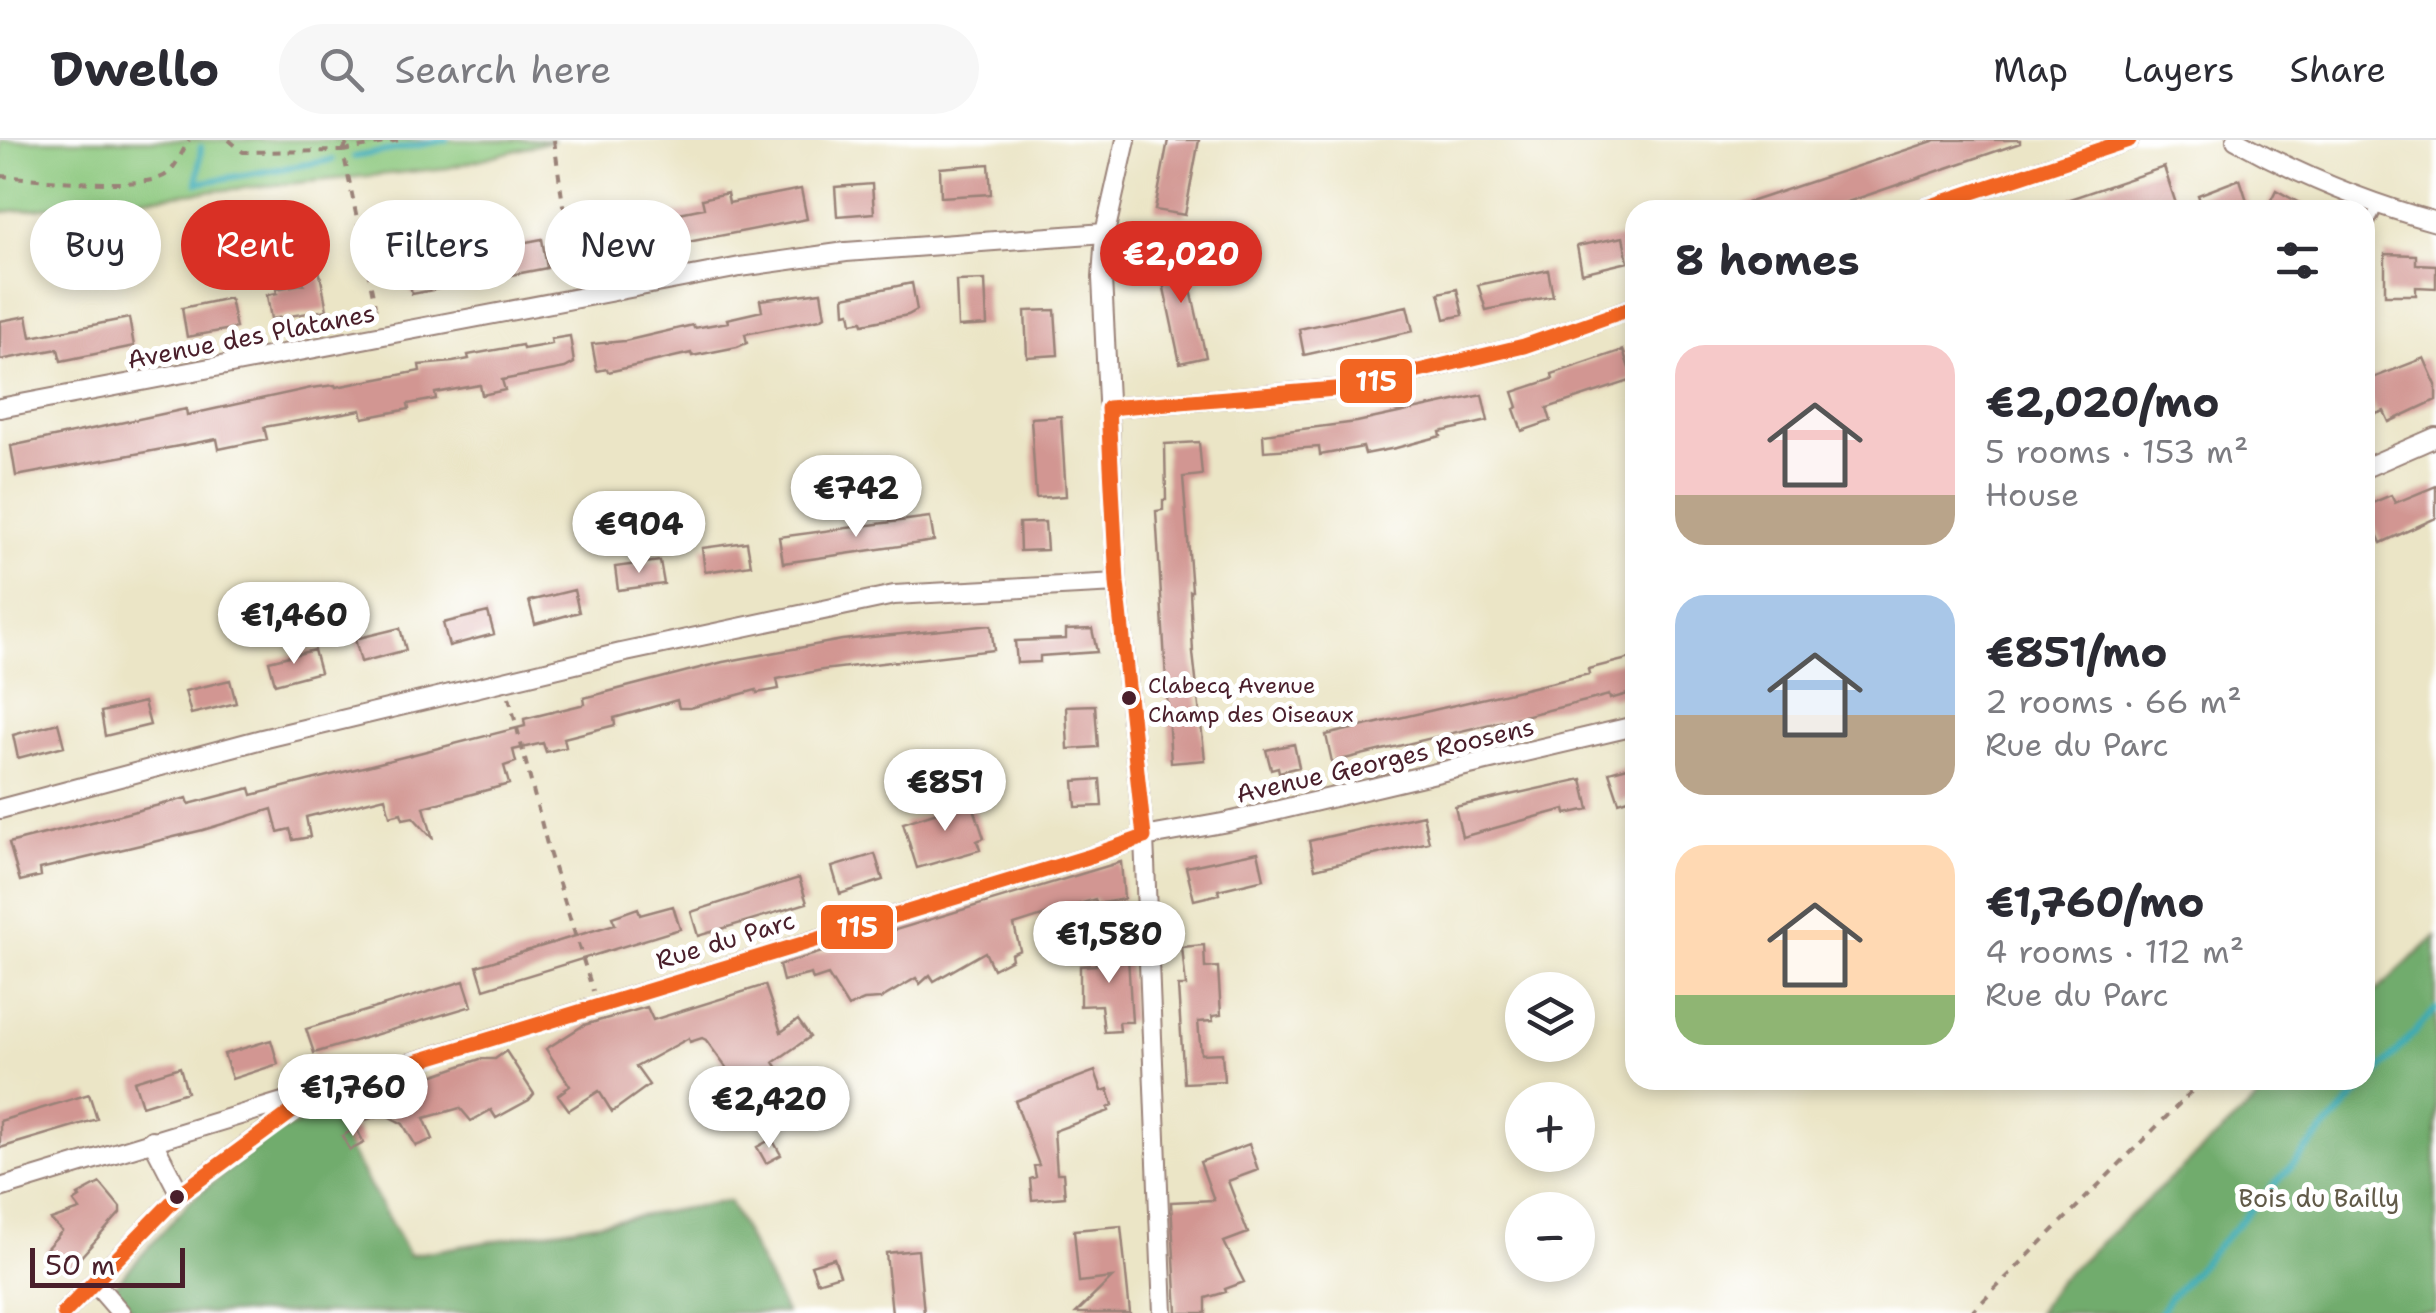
<!DOCTYPE html>
<meta charset="utf-8">
<style>
:root{--surface:#fff;--page:#f7f7f7;--text:#2b2b33;--muted:#7c7c81;--line:#e1e1e2;--accent:#d93025}
body{margin:0;font-family:"Shantell Sans",sans-serif;background:var(--page);color:var(--text);height:100vh;display:flex;flex-direction:column;font-size:38px;white-space:nowrap}
*{box-sizing:border-box;margin:0}
p{font-size:32px;color:var(--muted)}
.icon{flex:none;width:55px;height:55px;fill:none;stroke:currentColor;stroke-width:2;stroke-linecap:round;stroke-linejoin:round}
.map{position:relative;flex:1;overflow:hidden}
.drawer{position:absolute;left:1625px;top:60px;width:750px;height:890px;display:flex;flex-direction:column;background:var(--surface);border-radius:30px;box-shadow:0 5px 15px #0003}
.drawer>*{flex:none}
.top-card{position:absolute;left:30px;top:60px;width:950px;height:90px;display:flex;gap:20px}
.tools{position:absolute;left:1505px;top:832px;display:grid;gap:20px}
.tools a{display:grid;place-items:center;width:90px;height:90px;border-radius:50%;background:var(--surface);box-shadow:0 5px 15px #0003;font-size:50px}
.scale{position:absolute;left:30px;bottom:25px;width:155px;box-sizing:border-box;padding-left:10px;border:5px solid #4a1f2b;border-top:0;font-size:28px;line-height:35px;white-space:nowrap;color:#4a1f2b;-webkit-text-stroke:8px #fff;paint-order:stroke}
.price{position:absolute;translate:-50% -85px;padding:0 22px;border-radius:35px;background:#fff;color:#222;font-size:32px;line-height:65px;filter:drop-shadow(0 2px 5px #0008)}
.price::after{content:'';position:absolute;left:50%;top:60px;width:30px;height:22px;margin-left:-15px;background:inherit;clip-path:polygon(0 0,100% 0,50% 100%)}
.price.current{background:var(--accent);color:#fff}
ul{padding:0;list-style:none}
li{display:flex;align-items:center;gap:30px;height:250px;padding:0 50px}
li span{display:grid;place-items:center;flex:none;width:280px;height:200px;border-radius:30px;color:#555}
li>.icon{margin-inline-start:auto}
span .icon{width:120px;height:120px;fill:#fffc;stroke-width:1}
li b{font-size:42px}
h2{display:flex;justify-content:space-between;align-items:center;height:120px;padding:0 50px;font-size:42px}
.chip{padding:0 35px;border-radius:45px;background:var(--surface);box-shadow:0 5px 15px #0003;font-size:35px;line-height:90px}
.chip.current{background:var(--accent);color:#fff}
header{display:flex;align-items:center;gap:60px;box-sizing:border-box;height:140px;padding:0 50px;background:var(--surface);border-bottom:2px solid var(--line)}
header strong{font-size:48px}
nav{display:flex;gap:55px;margin-inline-start:auto;font-size:35px}
.search{width:700px;height:90px;background:var(--page);display:flex;align-items:center;gap:25px;box-sizing:border-box;padding:0 35px;border-radius:55px;color:var(--muted);font-size:38px}
.map>svg:first-child{display:block}
.green{fill:#8cc87e;stroke:#6b7454;stroke-width:2.5}
.forest{fill:#71ac6d;stroke:#5e664c;stroke-width:2.5}
.lines{fill:none;stroke-linecap:round;stroke-linejoin:round}
.stream{stroke:#3aabb5;stroke-width:6}
.building{fill:#d29692}
.service-casing{stroke:#9a8278;stroke-width:14}
.minor-casing{stroke:#9a8278;stroke-width:22}
.path{stroke:#9a8278;stroke-width:4;stroke-dasharray:8 8;stroke-linecap:butt}
.service{stroke:#fff;stroke-width:9}
.minor{stroke:#fff;stroke-width:18}
.bus-1-casing{stroke:#fff;stroke-width:22}
.bus-1{stroke:#f26522;stroke-width:15}
.bus-dot{fill:#4a1f2b;stroke:#fff;stroke-width:4}
.labels{text-anchor:middle;dominant-baseline:central;stroke-width:10;stroke-linejoin:round;paint-order:stroke}
.bus-label{font-size:22px;fill:#4a1f2b;stroke:#fff;text-anchor:start}
.street-label{font-size:25px;fill:#4a1f2b;stroke:#fff}
.park-label{font-size:25px;fill:#615a48;stroke:#fff}
.line-badge{stroke:#fff;stroke-width:4}
.badge-label{font-size:28px;text-anchor:middle;font-weight:bold;fill:#fff}
</style>
<header>
<strong>Dwello</strong>
<div class="search"><svg class="icon" aria-label="search" viewBox="0 0 24 24"><circle cx="10" cy="10" r="6"/><path d="M15 15l6 6"/></svg>Search here</div>
<nav><a>Map</a><a>Layers</a><a>Share</a></nav>
</header>
<div class="map">
<svg width="2436" height="1173" viewBox="0 0 2436 1173">
<rect width="100%" height="100%" fill="#fff"/>
<filter id="ink" filterUnits="userSpaceOnUse"><feTurbulence type="fractalNoise" baseFrequency=".01" numOctaves="2"/><feDisplacementMap in="SourceGraphic" scale="20" xChannelSelector="R" yChannelSelector="G"/><feConvolveMatrix kernelMatrix="1 2 1 2 8 2 1 2 1" color-interpolation-filters="sRGB"/></filter>
<filter id="wash" filterUnits="userSpaceOnUse"><feTurbulence type="fractalNoise" baseFrequency=".0048" numOctaves="4" result="noise"/><feDisplacementMap in="SourceGraphic" scale="40" xChannelSelector="R" yChannelSelector="G"/><feGaussianBlur stdDeviation="2.25" result="paint"/><feColorMatrix in="noise" values="0 0 0 0 0 0 0 0 0 0 0 0 0 0 0 0 0 1.4 0 .05"/><feComposite in="paint" operator="in"/></filter>
<g filter="url(#wash)">
<rect width="100%" height="100%" fill="#ebe5c6"/>
<path class="green" d="M0,0H555L448,28L0,72Z"/>
<path class="forest" d="M2436,796V1173H2037L2058,1141L2279,940H2365V861Z
M328,971L409,1115L729,1061L786,1173H135L113,1147L191,1060L273,995Z"/>
<g class="lines">
<path class="stream" d="M201,7L197,43L332,20
M354,17L446,0
M2160,1173L2169,1159L2436,869"/>
</g>
<g id="blocks">
<path class="building" d="M1168,0H1199L1185,75L1155,70Z
M1936,0H2020V3L1824,70H1735V67Z
M989,24L991,54L941,57L940,28Z
M2164,27L2178,70H2047L2046,67Z
M2240,39L2250,70H2203L2198,55Z
M872,44L874,73L837,76L835,47Z
M801,49L807,79L620,115L615,86L704,68L702,59L727,53L729,63Z
M2276,50L2312,70H2266Z
M1623,97L1628,122L1582,133L1577,106Z
M542,99L547,128L412,154L404,116L433,110L448,117Z
M1182,109L1206,217L1180,223L1157,115Z
M2385,114L2416,115V124L2436,125V148L2416,147V155H2385Z
M319,129L327,170L271,179L267,155L277,153L276,149L304,144L302,132Z
M1548,130L1553,156L1486,170L1478,145Z
M985,140L987,185L958,187L956,141Z
M912,143L917,170L908,175L863,184L862,181L852,183L850,172L845,173L844,157Z
M1457,149L1463,175L1445,179L1439,153Z
M821,152L825,176L820,179L745,194L747,203L737,207L692,216L691,213L608,232L607,229L597,231L592,204L625,201L693,185L694,188L728,182L727,179L762,171L760,160Z
M230,158L236,188L187,197L182,168Z
M1407,166L1413,191L1304,215L1299,189Z
M1055,170L1058,215L1027,217L1025,171Z
M27,176L31,197L129,178L134,206L61,221L58,209L0,220V181Z
M570,196L574,223L565,228L502,240L505,250L482,255L480,245L457,249L435,253L436,259L408,264L409,269L363,278L361,270L264,287L267,299L219,309L217,299L16,336L11,306L186,269L187,275L311,248L335,245L336,247L420,231L419,225L453,222L469,219L468,215L522,205L523,209L552,204L551,199Z
M1623,210L1633,240L1547,268L1551,281L1522,291L1514,269L1518,267L1513,252L1553,239L1552,234Z
M2424,218L2436,245V260L2389,282L2384,271L2376,274L2365,249V241Z
M1482,255L1488,281L1440,292L1441,296L1396,308L1365,314L1363,307L1320,315L1319,307L1264,311L1263,294L1357,282Z
M1061,276L1066,356L1036,358L1031,278Z
M1199,302L1202,335L1183,337L1192,451H1190L1193,513L1205,620L1171,623L1156,371L1163,370V360H1166L1165,304Z
M2436,346V378L2381,403L2365,366L2391,355L2395,363Z
M930,377L934,401L783,423L779,397Z
M1045,382L1047,410L1020,411L1019,383Z
M747,402L751,425L705,432L702,408Z
M660,421L664,444L618,450L615,427Z
M574,450L579,472L535,484L529,461Z
M488,472L494,494L449,506L443,483Z
M991,485L994,510L822,530L777,539L779,549L757,553L756,550L690,568H679L677,560L614,578L615,585L564,598L566,607L546,612L543,603L513,610L516,622L504,626L509,644L424,667L433,699L413,677L403,679L401,673L390,676L385,657L306,677L310,697L293,700L290,689L278,692L272,669L203,690L40,729L41,736L20,741L9,703L187,658L189,664L250,648L252,655L411,615L525,586L524,579L585,564L584,558L723,522L842,500Z
M400,488L406,510L361,522L355,499Z
M1092,489L1097,512L1040,516V522L1017,523L1015,501L1066,499V490Z
M314,510L320,532L275,544L269,521Z
M1635,517V552L1610,559L1609,555L1586,561L1332,622L1326,595L1589,534L1588,529Z
M230,540L236,563L191,574L185,551Z
M144,562L150,585L105,596L101,572Z
M1095,565L1098,607L1068,609L1066,566Z
M58,583L64,606L18,618L13,595Z
M1294,604L1299,627L1279,632L1278,627L1271,629L1266,610Z
M1635,625V657L1619,662L1609,632Z
M1100,639L1102,666L1076,667L1074,641Z
M1582,639L1589,669L1566,674L1565,669L1462,697L1455,667Z
M970,656L984,698L977,701L980,710L917,728L903,683L947,669L946,664Z
M1423,675L1429,702L1315,729L1309,701Z
M1258,712L1264,739L1218,750L1219,754L1194,760L1186,727Z
M875,714L883,740L840,754L832,727Z
M1121,722L1124,759L1097,764L1095,759L1014,785L1020,810L1011,814L1012,819L993,829L985,812L934,841L930,835L920,844L916,838L880,859L864,860L848,867L828,835L813,840L811,834L783,841L779,825Z
M799,738L807,763L698,796L691,772Z
M673,766L680,789L484,849L477,826L615,784L612,777L638,768L640,775Z
M1127,801L1132,882H1119L1120,891L1104,892L1101,865L1080,866V826L1096,825L1095,816L1110,815L1106,803Z
M1204,805L1205,828L1218,827L1221,875L1212,876L1213,881L1198,882L1201,914L1222,913L1224,941L1184,943L1178,846H1186L1182,807Z
M464,841L472,866L314,913L306,889Z
M765,845L781,892L798,880L810,897L774,922L781,933L746,955L706,900L702,898L690,902L689,898L636,927L649,945L612,972L599,951L569,970L558,955L570,946L546,909L584,885L647,867L653,880Z
M271,900L278,924L232,939L224,914Z
M506,911L534,954L529,960L496,978L491,970L471,981L460,968L424,978L433,999L416,1006L403,984L384,974L355,983L349,965L480,919H495Z
M180,927L187,952L142,966L134,941Z
M1095,931L1102,951L1108,949L1113,965L1108,968L1109,971L1054,991L1057,1033H1063L1065,1057L1032,1060L1030,1039L1036,1037L1034,1026L1039,1025L1015,961Z
M89,954L97,979L0,1008V981Z
M356,988L364,1003L350,1010L342,996Z
M772,999L781,1015L766,1023L757,1007Z
M1249,1004L1258,1030L1228,1041L1248,1093L1224,1102L1244,1142L1225,1149L1226,1152L1206,1158V1173H1177L1171,1062L1214,1060L1200,1022Z
M100,1043L120,1067V1073L70,1129L45,1110L62,1091L51,1080L80,1070L74,1062L80,1058L78,1055Z
M1121,1086L1130,1173H1076L1112,1138L1079,1142L1074,1090Z
M918,1110L924,1173H892L886,1113Z
M834,1118L840,1135L817,1142L811,1125Z"/>
</g>
</g>
<g filter="url(#ink)">
<use href="#blocks" fill-opacity="0" stroke="#9a8278" stroke-width="2.5"/>
<g class="lines">
<g class="service-casing">
<path id="service" d="M2365,91L2378,65"/>
</g>
<g class="minor-casing">
<path id="minor" d="M1126,0L1105,93L1102,138L1117,443L1144,697L1163,1173
M2236,0C2299,35 2367,63 2436,82
M1919,70L2129,0
M0,268L740,127L846,112L1105,93
M1108,268L1347,248L1524,206L1635,167
M2365,328L2436,297
M0,669L262,599L621,513L894,455L1117,443
M152,1000L180,1054
M0,1048L1088,717L1144,697L1228,682L1635,586
M95,1143L121,1173
M64,1173L180,1054L307,960"/>
</g>
<path class="path" d="M229,0L243,12L343,11L377,175
M554,0L563,65L598,137
M343,11L399,0
M343,11L349,0
M0,36C34,38 144,52 167,34C177,26 182,11 189,0
M509,557L549,712L593,851
M1971,1173L2203,940"/>
<use href="#service" class="service"/>
<use href="#minor" class="minor"/>
<g class="bus-1-casing">
<path id="bus-1" d="M1919,70L2129,0
M1108,268L1347,248L1524,206L1635,167
M1108,268L1117,443L1144,697
M64,1173L180,1054L320,951L1088,717L1144,697"/>
</g>
<use href="#bus-1" class="bus-1"/>
</g>
</g>
<g class="bus-dot">
<circle cx="1129" cy="558" r="9"/>
<circle cx="177" cy="1057" r="9"/>
</g>
<g class="labels">
<g class="bus-label">
<text x="1148" y="545">Clabecq Avenue<tspan x="1148" dy="29">Champ des Oiseaux</tspan></text>
</g>
<g class="street-label">
<text transform="translate(251 196) rotate(-11)">Avenue des Platanes</text>
<text transform="translate(1385 620) rotate(-13)">Avenue Georges Roosens</text>
<text transform="translate(725 800) rotate(-17)">Rue du Parc</text>
</g>
<g class="park-label">
<text x="2319" y="1058">Bois du Bailly</text>
</g>
</g>
<g class="line-badge">
<rect x="1338" y="217" width="76" height="48" rx="10" fill="#f26522"/>
<rect x="819" y="763" width="76" height="48" rx="10" fill="#f26522"/>
</g>
<g class="badge-label">
<text x="1376" y="251">115</text>
<text x="857" y="797">115</text>
</g>
</svg>
<div class="tools">
<a><svg class="icon" aria-label="layers" viewBox="0 0 24 24"><path d="M12 4l9 5-9 5-9-5zM3 14l9 5 9-5"/></svg></a>
<a>+</a>
<a>−</a>
</div>
<div class="scale">50 m</div>
<b class="price current" style="left:1181px;top:166px">€2,020</b>
<b class="price" style="left:856px;top:400px">€742</b>
<b class="price" style="left:639px;top:436px">€904</b>
<b class="price" style="left:294px;top:527px">€1,460</b>
<b class="price" style="left:945px;top:694px">€851</b>
<b class="price" style="left:1109px;top:846px">€1,580</b>
<b class="price" style="left:353px;top:999px">€1,760</b>
<b class="price" style="left:769px;top:1011px">€2,420</b>
<div class="top-card">
<a class="chip">Buy</a>
<a class="chip current">Rent</a>
<a class="chip">Filters</a>
<a class="chip">New</a>
</div>
<section class="drawer">
<h2>8 homes<svg class="icon" aria-label="filters" viewBox="0 0 24 24"><path d="M4 7h16M4 17h16"/><circle cx="9" cy="7" r="2"/><circle cx="15" cy="17" r="2"/></svg></h2>
<ul>
<li><span style="background:linear-gradient(#f6c9c9 75%,#b9a48a 0)"><svg class="icon" aria-label="home" viewBox="0 0 24 24"><path d="M3 11l9-7 9 7M6 9v11h12V9"/></svg></span><div><b>€2,020/mo</b><p>5 rooms · 153 m²</p><p>House</p></div></li>
<li><span style="background:linear-gradient(#a9c7e8 60%,#b9a48a 0)"><svg class="icon" aria-label="home" viewBox="0 0 24 24"><path d="M3 11l9-7 9 7M6 9v11h12V9"/></svg></span><div><b>€851/mo</b><p>2 rooms · 66 m²</p><p>Rue du Parc</p></div></li>
<li><span style="background:linear-gradient(#ffd9b3 75%,#8fb573 0)"><svg class="icon" aria-label="home" viewBox="0 0 24 24"><path d="M3 11l9-7 9 7M6 9v11h12V9"/></svg></span><div><b>€1,760/mo</b><p>4 rooms · 112 m²</p><p>Rue du Parc</p></div></li>
</ul>
</section>
</div>
